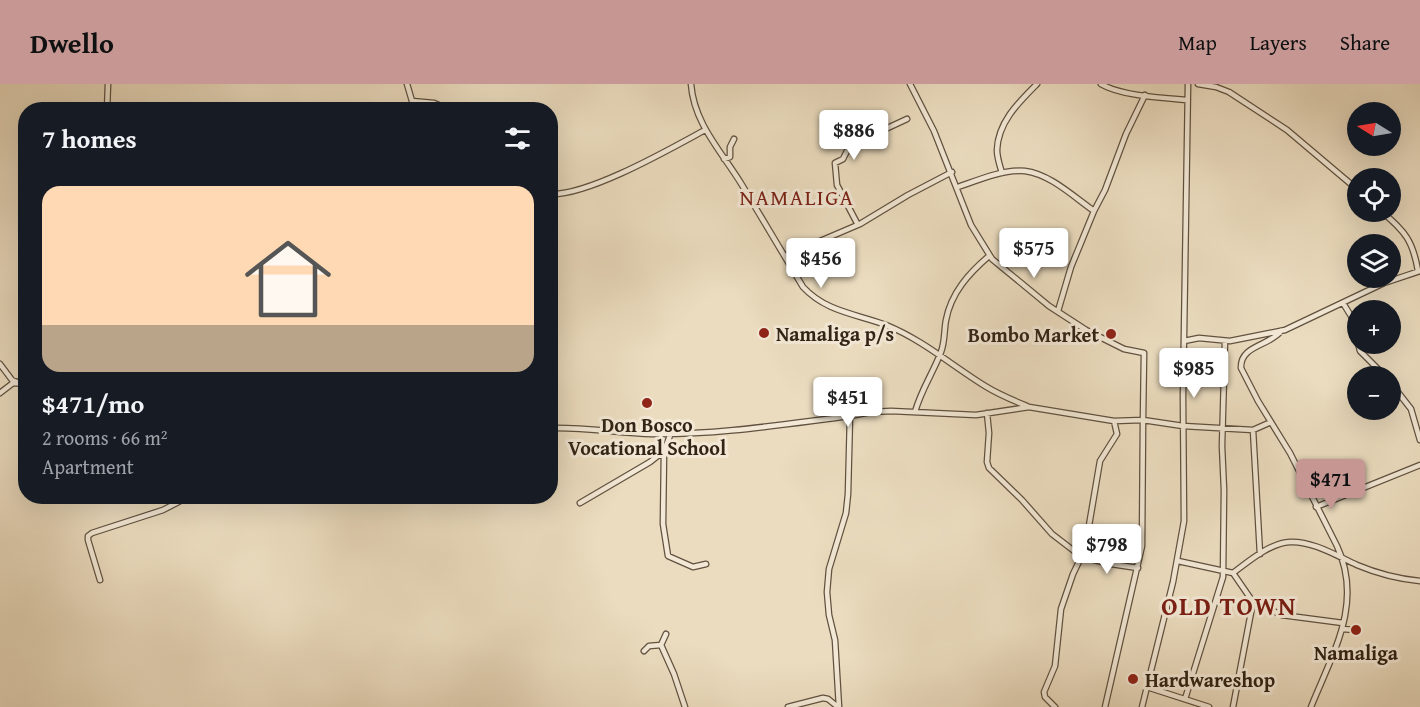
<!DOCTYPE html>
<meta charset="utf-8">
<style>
:root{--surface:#171b24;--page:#20242c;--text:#f1f3f6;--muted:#9ea1a6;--line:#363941;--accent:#c59692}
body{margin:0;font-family:"Gentium Book Plus",serif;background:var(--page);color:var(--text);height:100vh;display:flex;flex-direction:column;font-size:22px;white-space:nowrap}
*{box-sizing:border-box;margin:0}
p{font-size:20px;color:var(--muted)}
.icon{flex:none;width:33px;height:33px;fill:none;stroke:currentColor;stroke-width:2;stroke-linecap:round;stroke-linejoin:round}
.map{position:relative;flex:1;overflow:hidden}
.sheet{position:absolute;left:18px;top:18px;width:540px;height:402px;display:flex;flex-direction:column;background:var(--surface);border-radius:24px;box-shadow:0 6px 24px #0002}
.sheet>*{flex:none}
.needle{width:39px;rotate:281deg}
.tools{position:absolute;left:1347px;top:18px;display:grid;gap:12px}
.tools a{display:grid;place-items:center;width:54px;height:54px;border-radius:50%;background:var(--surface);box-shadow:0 6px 24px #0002;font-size:30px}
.price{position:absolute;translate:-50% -51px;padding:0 14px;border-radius:6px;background:#fff;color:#222;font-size:20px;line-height:39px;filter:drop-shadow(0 2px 3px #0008)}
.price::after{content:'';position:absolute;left:50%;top:36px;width:18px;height:14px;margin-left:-9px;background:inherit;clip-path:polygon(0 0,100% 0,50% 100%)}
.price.active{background:var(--accent);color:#111}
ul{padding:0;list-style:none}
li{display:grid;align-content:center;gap:12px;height:318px;padding:0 24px}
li+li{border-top:2px solid var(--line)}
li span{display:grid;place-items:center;height:186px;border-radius:18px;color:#555}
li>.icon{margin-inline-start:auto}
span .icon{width:108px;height:108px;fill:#fffc;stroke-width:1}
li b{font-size:26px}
h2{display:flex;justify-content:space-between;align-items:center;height:72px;padding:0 24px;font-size:26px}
header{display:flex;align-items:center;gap:36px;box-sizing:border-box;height:84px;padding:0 30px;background:var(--accent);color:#111}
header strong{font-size:28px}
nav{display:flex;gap:33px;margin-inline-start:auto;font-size:21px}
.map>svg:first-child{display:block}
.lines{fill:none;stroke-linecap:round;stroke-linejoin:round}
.minor-casing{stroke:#605140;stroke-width:7}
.minor{stroke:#f2e8d5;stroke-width:4.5}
.poi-dot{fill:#8f2418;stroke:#f2e8d5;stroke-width:2}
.labels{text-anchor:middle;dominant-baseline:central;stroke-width:6;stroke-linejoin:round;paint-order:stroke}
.poi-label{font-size:20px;font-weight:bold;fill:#322315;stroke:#f2e8d5;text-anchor:start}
.quarter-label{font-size:22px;letter-spacing:1.5px;fill:#7a1f14;stroke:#f2e8d5}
.district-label{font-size:26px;font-weight:bold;letter-spacing:1.5px;fill:#7a1f14;stroke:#f2e8d5}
</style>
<header>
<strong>Dwello</strong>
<nav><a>Map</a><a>Layers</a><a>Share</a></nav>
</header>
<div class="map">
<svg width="1420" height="623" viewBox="0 0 1420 623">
<rect width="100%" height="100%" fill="#ebdcbf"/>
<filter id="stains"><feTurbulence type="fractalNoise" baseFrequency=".00333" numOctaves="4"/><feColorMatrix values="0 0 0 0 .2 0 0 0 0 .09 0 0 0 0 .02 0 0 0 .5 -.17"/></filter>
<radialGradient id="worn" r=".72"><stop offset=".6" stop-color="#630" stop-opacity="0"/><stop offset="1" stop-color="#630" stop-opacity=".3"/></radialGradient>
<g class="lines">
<g class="minor-casing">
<path id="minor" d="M407,0L412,17L434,19L450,26
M691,0C694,40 722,68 742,101C762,135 783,169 803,203C826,228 857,230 886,241C923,256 951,281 985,302C998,310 1012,316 1027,322
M910,0L934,47L971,141L992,175L1049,222L1086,246L1124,265L1144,269L1143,336L1183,342L1253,346L1271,338
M1101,0C1121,12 1164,14 1187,16
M1198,0L1216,3L1229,8L1287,46L1358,106
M107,26L108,0
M724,75L730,73V63L734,55
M1002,89C1000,82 997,74 997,66C998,38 1019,18 1037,0
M958,103C978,96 1004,85 1025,87C1050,90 1074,113 1094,127
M550,110C588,112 670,65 705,46
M1382,128C1405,147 1413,157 1418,187
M858,141L837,101L835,79L843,75L849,63L860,61L866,54L907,35
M785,172L860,140L908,111L952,88
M1343,219L1351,232L1360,267L1385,292
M1058,227L1071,183L1094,127L1105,106L1126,50L1145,11
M1281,247C1270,262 1240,261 1241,284L1258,317L1290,369L1337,462C1364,520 1332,570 1311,623
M1184,257L1199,254L1230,257L1285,246L1384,199L1420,187
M0,280L12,296L17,298
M1390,298L1411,325L1420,356
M0,309L13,299L26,300
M915,328C921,306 933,289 941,268C945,258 944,246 946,236C951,209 969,189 989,172
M987,329L989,349L987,378L989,384L1022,416L1052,450L1082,473L1111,480L1138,484
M550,344C585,343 618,349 652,350C718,351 785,340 850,332L871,328L891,327L976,331L1029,323L1114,337L1143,336L1142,462L1105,623
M1253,346L1260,470
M664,367L663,440L668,472L693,483L706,480
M580,419L650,378L664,367L671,349
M1316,423L1420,381
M1178,477L1233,489L1253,518L1233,623
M1233,489C1249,477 1270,459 1290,458C1313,457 1337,472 1357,481C1376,489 1399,495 1420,497
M100,496L88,456V452L92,449L163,426L190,412
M1253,518L1282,531L1343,539
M1342,545L1356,546
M661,561L666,550
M644,567L649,562L661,561L674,590L685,623
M1147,603L1209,623
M1185,615L1223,493L1224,406L1222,362L1225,257
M788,623L823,614L828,615L838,623
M839,623L835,556L829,531L827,508L829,485L846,429L848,410L850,332
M1055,623L1045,613L1044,608L1055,582L1061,525L1073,490L1085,465L1100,377L1117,350L1114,337
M1142,623L1173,498L1184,437L1183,313L1188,0"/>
</g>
<use href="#minor" class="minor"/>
</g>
<g class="poi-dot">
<circle cx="764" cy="249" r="6"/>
<circle cx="1111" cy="250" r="6"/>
<circle cx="647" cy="319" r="6"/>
<circle cx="1356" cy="546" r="6"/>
<circle cx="1133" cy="595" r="6"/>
</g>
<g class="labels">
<g class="poi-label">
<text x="776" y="249">Namaliga p/s</text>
<text x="1099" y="250" text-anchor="end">Bombo Market</text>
<text x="647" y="340" text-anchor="middle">Don Bosco<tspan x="647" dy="23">Vocational School</tspan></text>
<text x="1356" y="568" text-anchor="middle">Namaliga</text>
<text x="1145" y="595">Hardwareshop</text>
</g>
<g class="quarter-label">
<text x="797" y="113">NAMALIGA</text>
</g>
<g class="district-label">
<text x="1229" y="521">OLD TOWN</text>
</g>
</g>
<rect width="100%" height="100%" filter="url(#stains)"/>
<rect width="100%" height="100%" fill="url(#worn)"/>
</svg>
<div class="tools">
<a><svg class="needle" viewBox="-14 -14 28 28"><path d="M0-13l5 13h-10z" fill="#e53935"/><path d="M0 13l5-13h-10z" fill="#9ea1a6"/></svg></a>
<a><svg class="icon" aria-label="locate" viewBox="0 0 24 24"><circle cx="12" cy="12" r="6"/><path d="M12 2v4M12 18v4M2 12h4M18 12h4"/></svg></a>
<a><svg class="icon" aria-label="layers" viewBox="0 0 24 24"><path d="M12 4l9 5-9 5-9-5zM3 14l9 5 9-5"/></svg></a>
<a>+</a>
<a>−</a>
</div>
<b class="price" style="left:854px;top:77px">$886</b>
<b class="price" style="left:1034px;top:195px">$575</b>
<b class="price" style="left:821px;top:205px">$456</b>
<b class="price" style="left:1194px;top:315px">$985</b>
<b class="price" style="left:848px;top:344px">$451</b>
<b class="price active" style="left:1331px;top:426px">$471</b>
<b class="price" style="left:1107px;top:491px">$798</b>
<section class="sheet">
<h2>7 homes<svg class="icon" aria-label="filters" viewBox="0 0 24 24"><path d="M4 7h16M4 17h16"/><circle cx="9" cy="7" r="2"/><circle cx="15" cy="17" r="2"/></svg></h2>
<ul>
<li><span style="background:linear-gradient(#ffd9b3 75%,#b9a48a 0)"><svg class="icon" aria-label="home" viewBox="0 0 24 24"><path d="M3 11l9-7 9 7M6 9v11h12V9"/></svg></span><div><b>$471/mo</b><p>2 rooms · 66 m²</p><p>Apartment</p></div></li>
</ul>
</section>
</div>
